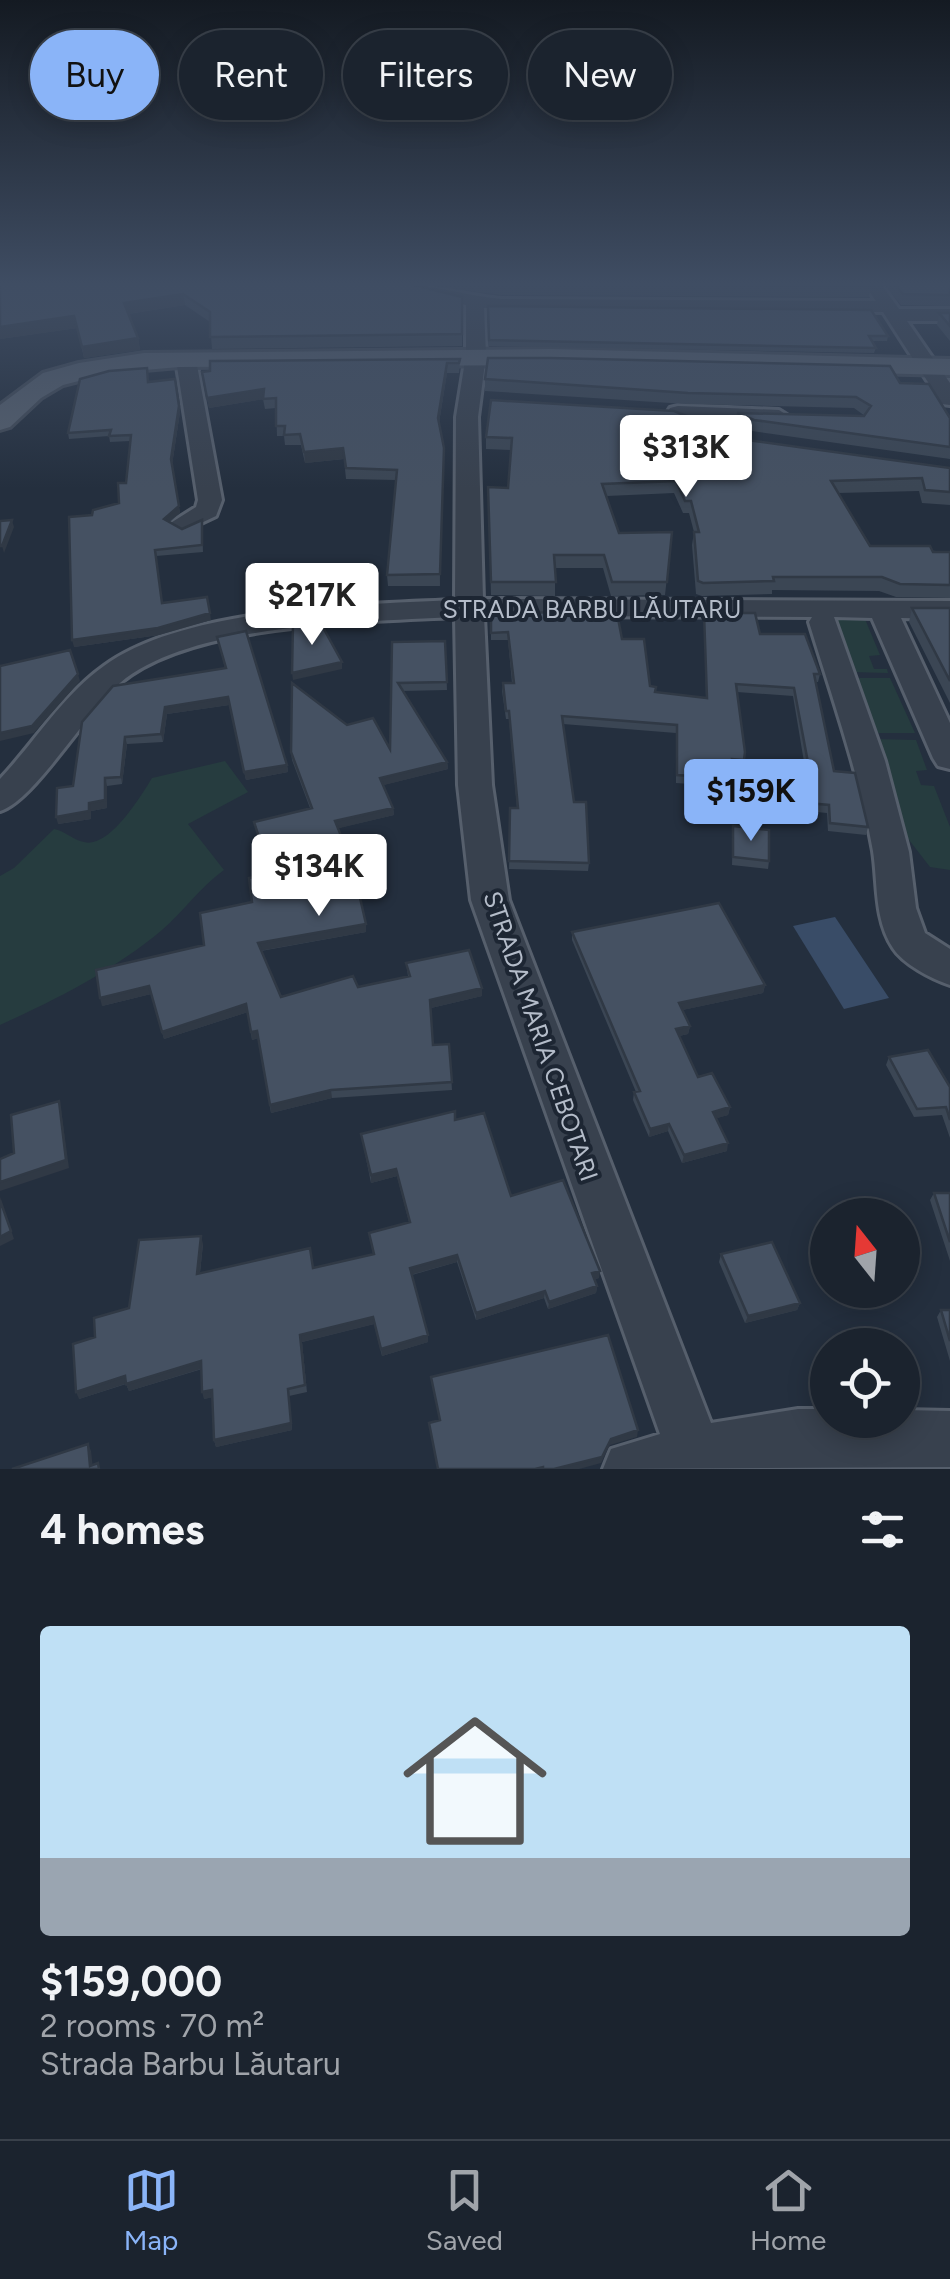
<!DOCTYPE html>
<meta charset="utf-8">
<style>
:root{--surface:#1b232e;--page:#282f3a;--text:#f1f3f6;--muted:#a0a4aa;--line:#39404a;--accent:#8ab4f8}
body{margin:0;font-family:Figtree,sans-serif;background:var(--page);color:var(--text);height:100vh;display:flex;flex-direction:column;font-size:38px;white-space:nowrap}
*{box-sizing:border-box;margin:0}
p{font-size:32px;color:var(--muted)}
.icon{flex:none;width:55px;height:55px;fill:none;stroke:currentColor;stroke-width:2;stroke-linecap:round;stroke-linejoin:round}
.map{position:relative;height:1469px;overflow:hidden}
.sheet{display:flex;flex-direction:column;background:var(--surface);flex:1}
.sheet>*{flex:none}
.top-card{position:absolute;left:30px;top:30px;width:890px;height:90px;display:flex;gap:20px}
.needle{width:65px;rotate:343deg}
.controls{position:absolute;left:810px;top:1198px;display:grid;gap:20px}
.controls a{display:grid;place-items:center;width:110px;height:110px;border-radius:50%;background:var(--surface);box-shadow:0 5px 25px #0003,0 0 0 2px var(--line);font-size:50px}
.price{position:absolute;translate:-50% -85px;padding:0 22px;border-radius:10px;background:#fff;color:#222;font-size:32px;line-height:65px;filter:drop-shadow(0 2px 5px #0008)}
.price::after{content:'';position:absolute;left:50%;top:60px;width:30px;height:22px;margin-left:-15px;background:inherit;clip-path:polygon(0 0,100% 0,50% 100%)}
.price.current{background:var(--accent);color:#111}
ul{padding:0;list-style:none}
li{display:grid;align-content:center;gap:20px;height:530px;padding:0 40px}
li span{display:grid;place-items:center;height:310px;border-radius:10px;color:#555}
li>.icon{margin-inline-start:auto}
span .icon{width:180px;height:180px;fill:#fffc;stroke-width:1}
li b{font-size:42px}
h2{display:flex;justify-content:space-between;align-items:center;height:120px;padding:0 40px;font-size:42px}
.chip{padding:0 35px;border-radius:45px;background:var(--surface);box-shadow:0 5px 25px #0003,0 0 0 2px var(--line);font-size:35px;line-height:90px}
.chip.current{background:var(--accent);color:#111}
.tabs{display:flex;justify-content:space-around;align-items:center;height:140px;border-top:2px solid var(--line);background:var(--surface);font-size:28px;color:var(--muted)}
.tabs a{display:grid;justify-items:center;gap:5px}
.tabs .current{color:var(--accent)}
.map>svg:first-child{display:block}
.green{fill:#263c3f}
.water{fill:#394c67}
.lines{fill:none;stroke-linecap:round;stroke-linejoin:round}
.minor-casing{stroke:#565f6c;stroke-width:6}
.major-casing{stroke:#414a57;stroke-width:6}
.minor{fill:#38414e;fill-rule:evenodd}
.major{fill:#56606e;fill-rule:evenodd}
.wall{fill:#3b4654}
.shaded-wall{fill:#303945}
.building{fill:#455162;stroke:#303945;stroke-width:2.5}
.labels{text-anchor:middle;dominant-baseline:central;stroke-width:8;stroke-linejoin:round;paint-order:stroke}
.street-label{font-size:25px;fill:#b4bcc9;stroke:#1d2633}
</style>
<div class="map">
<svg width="950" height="1469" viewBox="0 0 950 1469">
<rect width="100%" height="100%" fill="#242f3e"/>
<path class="green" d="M851,614L865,619L880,655L869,656L874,669H887L888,673L851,672L833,620L834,616Z
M852,678H890L915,733H874Z
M873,739L916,740L927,770L916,771L921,785L934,786L950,827V870L930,867L906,836Z
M225,761L248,792L188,824L224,870C200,887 184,911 162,930C113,971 57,999 0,1025V876L14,868L54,829C65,831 73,840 84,842C109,849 141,796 152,778Z"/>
<path class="water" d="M835,917L889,998L844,1009L793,926Z"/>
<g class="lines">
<g class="minor-casing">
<path id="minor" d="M398,284C433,284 466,296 502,299L876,301L864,284H881L899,309H950V321H907L950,383V405L942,404L883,312L484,308L486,355L478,417L483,599L950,601V619L901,618L950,723V769L938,766L933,758L872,618L834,617L885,761L909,852L916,908L925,933L950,949V985C932,979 903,964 893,948C874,919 878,883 873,851C859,773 832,697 809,622L812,617L484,616L492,785L509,900L711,1423L798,1409H828V1420H902V1410L950,1411V1467L603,1469L611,1449L660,1434L471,900L458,785L455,617C363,622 191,623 120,683C87,711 34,801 0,811V779C35,742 62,696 104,666C185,607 356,605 455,600L456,417L466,355V305L400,288Z
M186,354L196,360L222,500L216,516L182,532L169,524L196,507L198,500L176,360Z
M678,406L779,410L790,417L779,424L670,418L667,413L670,408Z"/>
</g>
<g class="major-casing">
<path id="major" d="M550,349L950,359V375L550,365L179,367L110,373L63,385L41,398L10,427L0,430V405L43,373L79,363L144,353Z"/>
</g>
<use href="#minor" class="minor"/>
<use href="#major" class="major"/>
</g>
<path class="wall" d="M414,284H870L871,286L869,297L502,295Z
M884,284H950V306L901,305Z
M0,285L462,297V346L212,349L210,322L185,305L128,314L138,338L140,350L84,358L77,328L0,339Z
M488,306L888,336L887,341H872L876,348L874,353L489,346Z
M939,313H950V341L937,325Z
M460,359L459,373H447L439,423L440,586H388L387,575L396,480L346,479L344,459L305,463L301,445H285L284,436H277L276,408L265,409L263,399L209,408L202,372Z
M175,379L180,412L172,465L180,513L170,522L182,529L202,520L203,552L156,556L162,603L211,620L159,635L74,647L92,515L119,503L126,483L130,441L110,442L109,436L69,439L68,433L148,382Z
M485,379L900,383L950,418V459L752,431L735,424L737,413L865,416L854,408L686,404L485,391Z
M486,437L747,440L950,468V505L922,503L919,491L838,493L870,546L950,552V598L896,597L879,591L772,590V594L702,596L696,594L692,545L694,532L689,513H683L674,493L607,496L619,533L672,532L665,595L611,596L603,568H555V596L491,595L488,487L508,488L511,450L486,449Z
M912,608H950V703L909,622Z
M491,612L622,639L650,686L655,692L706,698L704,613L760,634L820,674L818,682H816L834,771L868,827L866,835L828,831L827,813L806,811L803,776L805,768L793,696L737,692L745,752L743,769L732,767L734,791L732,799L690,796V784L676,783V733L563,724L574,802L589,863L588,871L509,869L510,808H517L509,719H506L502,691L503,683H512L508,640H491Z
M217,637L287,765L288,772L246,780L229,705L167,714L163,742L127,744L122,784L107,786V808L91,811V819L58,824L73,786L82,722L225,668Z
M445,641L447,690L402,691L447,762L448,769L383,785L393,808L394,815L338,828L366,932L261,951L281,997L358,987L408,976L406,963L482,988V996L431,1008L433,1045L449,1044L452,1090L332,1098L271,1113L258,1038L252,1040L248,1012L164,1039L151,994L102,1006L204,945L252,902L269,874L254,822L310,808L292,760L291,752L347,725L390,749L392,642Z
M733,826L769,861L768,869L732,865Z
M572,932L765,985L763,993L682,1010L690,1026L688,1034L679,1036L698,1077L730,1107L728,1115L716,1118L727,1151L682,1163L668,1131L649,1137L633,1100L634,1092H636L572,940Z
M889,1057L950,1087V1138L942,1115L914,1117L886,1065Z
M455,1120L511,1196L599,1278L595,1279L597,1286L596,1293L548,1309L544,1298L476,1320L457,1262L412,1275L428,1342L382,1356L374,1324L302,1342L307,1392L289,1396L292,1430L216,1447L214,1440L212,1397L204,1399L202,1369L129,1391L126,1384L79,1399L95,1337L203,1244L200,1273L313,1268L373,1254L369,1233L409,1222L397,1176L371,1183L361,1134Z
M934,1193H950V1261L930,1200Z
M721,1254L800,1303L797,1310L745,1323L719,1262Z
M941,1310H950V1361L937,1317Z"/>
<path class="shaded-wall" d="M183,294L185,305L126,314L124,303Z
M74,316L77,328L0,339V327Z
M138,338L140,350L84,358L82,347Z
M447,363V373L438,428V418Z
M264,389L265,399L209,408L207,398Z
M179,406L180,412L172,465L171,459Z
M343,448L344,459L305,463L304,452Z
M179,506L180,513L165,525L164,519Z
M12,520L14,527L4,553L2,546Z
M210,613L211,620L159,635L74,647L72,640Z
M342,662V669L293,680L292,673Z
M78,674L80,681L34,733L0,741V733Z
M228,697L229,705L167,714L163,742L161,734L165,707Z
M125,737L127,744L122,784L121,777Z
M447,762L448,769L380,786V778Z
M287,765L288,772L246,780L244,772Z
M105,778L107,786V808L91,811V819L58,824L56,817Z
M393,808L394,815L336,829L335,821Z
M366,924V932L259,951L258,943Z
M765,985L763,993L678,1011L679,1003Z
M149,986L151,994L102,1006L100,998Z
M482,988V996L431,1008L430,1000Z
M246,1004L248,1012L164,1039L162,1032Z
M690,1026L688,1034L674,1037L676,1029Z
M257,1031L258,1038L252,1040L251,1032Z
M331,1090L332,1098L271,1113L270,1105Z
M59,1101L61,1109L69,1168L0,1191V1182Z
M730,1107L728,1115L711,1120L713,1112Z
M669,1124L668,1131L649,1137L650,1129Z
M728,1143L727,1151L682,1163L684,1155Z
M396,1169L397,1176L371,1183V1175Z
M0,1197L14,1239L0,1246Z
M201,1236L203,1244L199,1281L197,1274Z
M457,1255V1262L410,1275V1268Z
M600,1271L599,1278L591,1280L592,1273Z
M597,1286L596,1293L548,1309L549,1302Z
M545,1291L544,1298L476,1320V1313Z
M800,1303L797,1310L745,1323L748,1316Z
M373,1317L374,1324L302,1342L307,1392L300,1335Z
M428,1335V1342L382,1356L381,1349Z
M201,1361L204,1368L129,1391L126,1384Z
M125,1376L128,1383L79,1399L76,1392Z
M288,1389L292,1430L216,1447L214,1440Z
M212,1390L214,1397L204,1399L202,1392Z
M638,1430L637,1437L610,1445L601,1463L579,1469H554L611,1439Z
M88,1444L91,1451L93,1469L90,1466Z"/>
<path class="building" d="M11,284H410L462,297V334L210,337V312L183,294L124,303L138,338L82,347L74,316L0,327V285Z
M496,284H870L871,286L502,284Z
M895,284H950V295L903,294Z
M488,306L871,310L888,336H869L876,348L489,340Z
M939,313H950V326Z
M488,358H550L890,366L900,383L929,384L950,418V447L754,420L737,413L864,416L871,406L856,397L688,393L485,379Z
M460,359L459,363H447L438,418L444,448L440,574L387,575L397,470L346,468L343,448L304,452L300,434L284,435L285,426H276V398L263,399L264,389L207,398L202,372L210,371V361Z
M147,368L148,382L175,379L179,406L171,459L179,506L164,519L182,529L202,520V545L155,550L162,603L207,597L210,613L158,628L72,640L69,517L92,515L93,510L119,503L118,483H126L131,435L109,436L111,430L68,433L80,379L109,371Z
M491,400L674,411L747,440L950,468V492L925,490L922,478L831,481L870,546H930L933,552H950V585L900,584L882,577H773L774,581L703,583L698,581L694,532H699L691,501H685L676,481L602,484L619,533L672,532L667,582H612L604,555H554L556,582H491L488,487L508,488L512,438L486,437Z
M12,520L2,546H0V521Z
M912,608H950V681Z
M491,612L617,613L622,639H644L650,686L656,687L655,692L707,698L704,613H755L760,634H805L820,674H814L834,771L855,773L868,827L830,823L829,805L808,803L805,768H809L794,688L736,684L745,752L744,760L732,759L734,791L691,788V776L677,775V725L562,716L574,802H586L589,863L509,861L510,808H518L509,711H506L503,683H514L508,632L491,633Z
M320,622L342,662L292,673L293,624Z
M246,631L287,765L244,772L228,697L165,707L161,734L125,737L121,777L105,778V800L89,803V811L56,817L57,788L73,786L82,722L113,686L226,668L217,637Z
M445,641L447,682L398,683L447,762L380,778L393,808L335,821L352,863L366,924L258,943L281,997L353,976L358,987L410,976L406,963L469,950L482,988L430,1000L433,1045L449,1044L452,1082L331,1090L270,1105L257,1031L251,1032L246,1004L162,1032L149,986L100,998L96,970L204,945L200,913L252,902L249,878L271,874L254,822L312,808L291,752L292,683L347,725L373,718L390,749L392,642Z
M70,650L78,674L32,726L0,733V666Z
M733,826L769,830V861L733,857Z
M719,903L765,985L679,1003L690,1026L676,1029L698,1077L712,1073L730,1107L713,1112L728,1143L684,1155L669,1124L650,1129L634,1092L640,1091L572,932Z
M928,1050L950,1087V1120L946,1107L917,1109L889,1057Z
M59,1101L66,1160L0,1182V1159L14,1153L11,1115Z
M455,1111V1120L484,1113L511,1196L563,1180L600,1271L592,1273L597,1286L549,1302L545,1291L476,1313L457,1255L410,1268L428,1335L381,1349L373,1317L300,1335L305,1385L288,1389L291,1423L214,1440L212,1390L202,1392L201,1361L126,1384L125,1376L76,1392L73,1344L95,1337L94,1318L129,1308L139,1240L201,1236L197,1274L310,1248L313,1268L374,1254L369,1233L410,1222L396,1169L371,1175L361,1134Z
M934,1193H950V1242Z
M0,1200L11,1231L0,1237Z
M772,1242L800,1303L748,1316L721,1254Z
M941,1310H950V1341Z
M608,1335L638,1430L611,1439L602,1457L554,1469H543V1467L535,1469H438L429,1423L440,1420L431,1377Z
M88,1444L90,1466L98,1463L99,1469H12Z"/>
<linearGradient id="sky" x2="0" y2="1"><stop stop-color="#141a22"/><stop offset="0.58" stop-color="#3f4d63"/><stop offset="1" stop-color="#3f4d63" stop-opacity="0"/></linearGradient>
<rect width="950" height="489" fill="url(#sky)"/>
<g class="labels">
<g class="street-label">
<text x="592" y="609">STRADA BARBU LĂUTARU</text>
<text transform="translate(541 1036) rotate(71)">STRADA MARIA CEBOTARI</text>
</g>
</g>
</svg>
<div class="controls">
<a><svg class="needle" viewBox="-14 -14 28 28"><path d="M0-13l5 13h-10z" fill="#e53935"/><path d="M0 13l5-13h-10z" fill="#a0a4aa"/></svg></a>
<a><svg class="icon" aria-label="locate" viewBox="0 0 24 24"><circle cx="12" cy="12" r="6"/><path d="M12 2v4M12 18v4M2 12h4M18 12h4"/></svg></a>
</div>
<b class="price" style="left:686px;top:500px">$313K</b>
<b class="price" style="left:312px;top:648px">$217K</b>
<b class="price current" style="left:751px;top:844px">$159K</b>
<b class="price" style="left:319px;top:919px">$134K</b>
<div class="top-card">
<a class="chip current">Buy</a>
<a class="chip">Rent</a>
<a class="chip">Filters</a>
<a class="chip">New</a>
</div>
</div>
<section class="sheet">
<h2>4 homes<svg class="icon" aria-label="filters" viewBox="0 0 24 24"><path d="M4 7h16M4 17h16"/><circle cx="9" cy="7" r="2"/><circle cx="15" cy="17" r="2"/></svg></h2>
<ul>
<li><span style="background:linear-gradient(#bfe0f5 75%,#9aa5b1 0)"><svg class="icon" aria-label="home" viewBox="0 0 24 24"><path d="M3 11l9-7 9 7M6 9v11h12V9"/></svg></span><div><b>$159,000</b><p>2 rooms · 70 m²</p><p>Strada Barbu Lăutaru</p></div></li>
</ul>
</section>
<nav class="tabs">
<a class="current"><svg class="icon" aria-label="map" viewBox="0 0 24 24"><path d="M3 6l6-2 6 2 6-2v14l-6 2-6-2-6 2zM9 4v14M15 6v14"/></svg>Map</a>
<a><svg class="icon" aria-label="saved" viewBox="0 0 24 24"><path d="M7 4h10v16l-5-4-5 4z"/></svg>Saved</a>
<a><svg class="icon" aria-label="home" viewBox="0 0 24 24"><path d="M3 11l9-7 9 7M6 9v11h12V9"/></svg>Home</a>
</nav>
